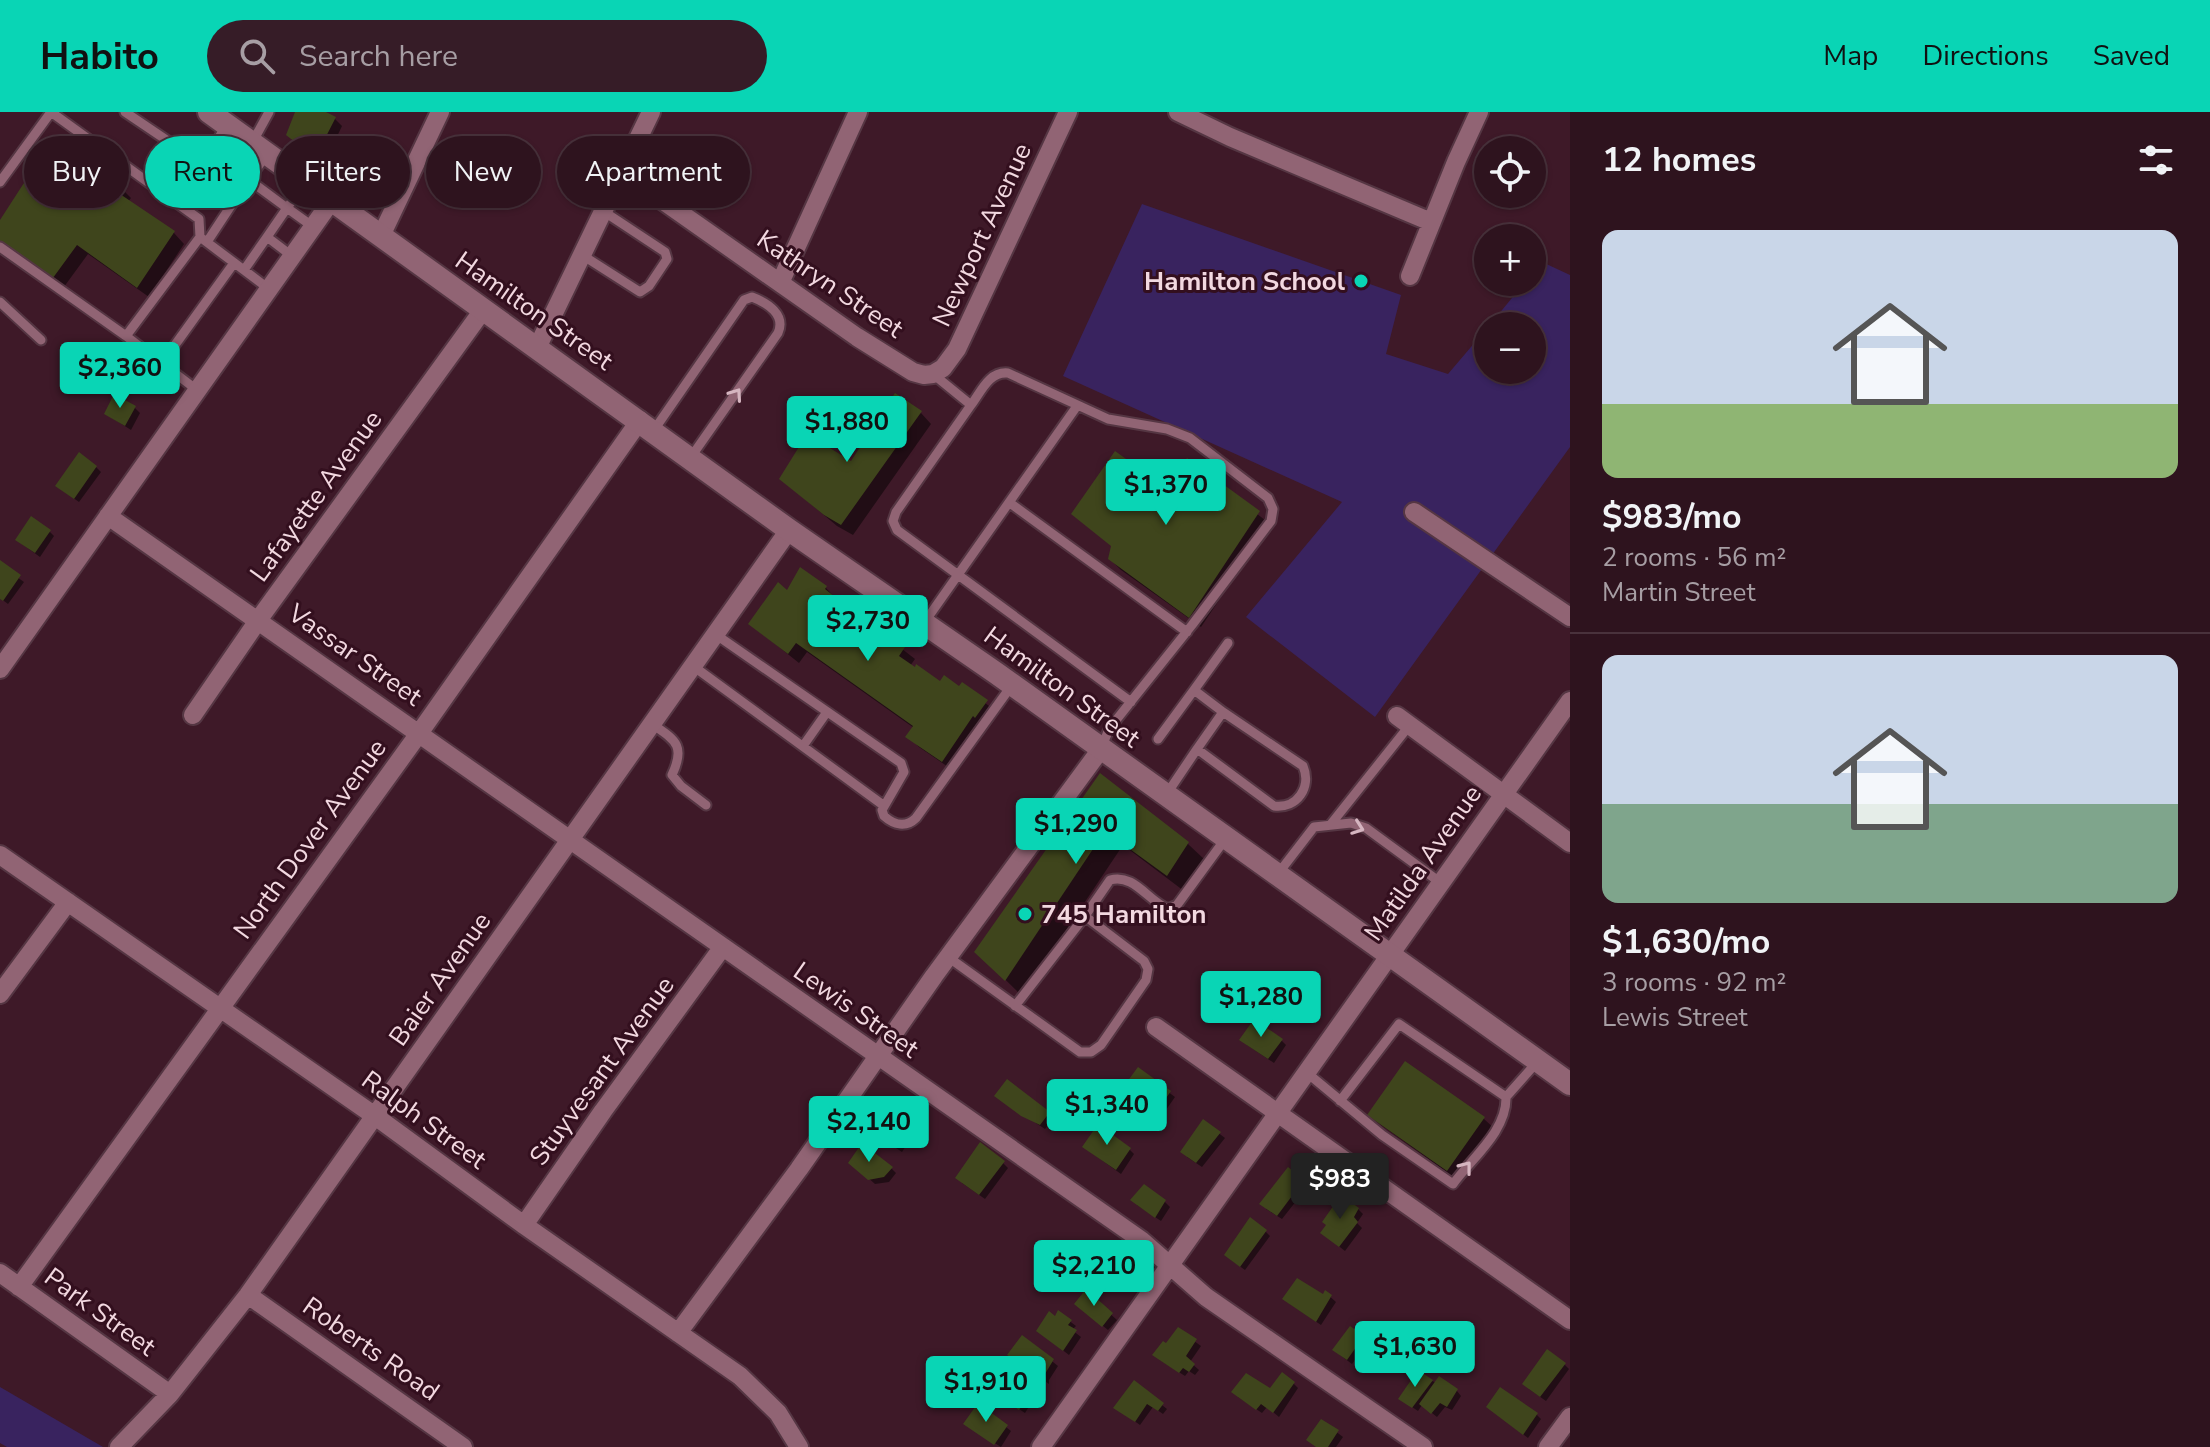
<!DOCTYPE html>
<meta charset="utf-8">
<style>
:root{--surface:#2e131e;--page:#361c27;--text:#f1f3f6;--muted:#a79ea4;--line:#49323c;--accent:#09d5b5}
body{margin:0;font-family:"Nunito Sans",sans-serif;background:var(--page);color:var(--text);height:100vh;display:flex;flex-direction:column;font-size:30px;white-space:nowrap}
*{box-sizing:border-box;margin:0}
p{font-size:26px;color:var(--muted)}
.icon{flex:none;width:44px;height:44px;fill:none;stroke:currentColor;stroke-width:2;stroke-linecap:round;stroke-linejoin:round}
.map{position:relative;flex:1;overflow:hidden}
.drawer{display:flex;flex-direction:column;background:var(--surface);width:640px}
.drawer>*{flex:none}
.top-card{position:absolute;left:24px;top:24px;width:760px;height:72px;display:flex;gap:16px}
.buttons{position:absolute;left:1474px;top:24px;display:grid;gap:16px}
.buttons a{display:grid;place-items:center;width:72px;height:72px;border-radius:50%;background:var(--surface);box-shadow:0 2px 6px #0004,0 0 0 2px var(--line);font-size:40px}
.price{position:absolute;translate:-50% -68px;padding:0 18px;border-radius:8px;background:var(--accent);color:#111;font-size:26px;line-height:52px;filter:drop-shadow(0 2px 4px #0008)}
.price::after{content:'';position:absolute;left:50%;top:48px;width:24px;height:18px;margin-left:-12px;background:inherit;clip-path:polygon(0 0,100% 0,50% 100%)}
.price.current{background:#222;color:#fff}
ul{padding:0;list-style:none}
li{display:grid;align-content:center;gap:16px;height:424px;padding:0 32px}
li+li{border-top:2px solid var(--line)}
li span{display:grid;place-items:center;height:248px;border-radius:16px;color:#555}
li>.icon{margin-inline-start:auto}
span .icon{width:144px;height:144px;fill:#fffc;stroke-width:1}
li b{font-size:34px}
h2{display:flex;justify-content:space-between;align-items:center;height:96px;padding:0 32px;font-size:34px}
.pill{padding:0 28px;border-radius:36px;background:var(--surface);box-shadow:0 2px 6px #0004,0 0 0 2px var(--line);font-size:28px;line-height:72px}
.pill.current{background:var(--accent);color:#111}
header{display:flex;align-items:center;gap:48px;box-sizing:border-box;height:112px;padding:0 40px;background:var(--accent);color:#111}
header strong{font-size:38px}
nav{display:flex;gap:44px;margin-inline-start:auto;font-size:28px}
.search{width:560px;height:72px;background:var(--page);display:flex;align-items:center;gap:20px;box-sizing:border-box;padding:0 28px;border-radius:44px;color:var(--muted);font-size:30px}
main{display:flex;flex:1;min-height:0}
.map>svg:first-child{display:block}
.green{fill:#39235f}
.shadow{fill:#0007}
.building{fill:#3f451c}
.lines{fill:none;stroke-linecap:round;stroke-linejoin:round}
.service-casing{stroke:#553643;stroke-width:13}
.minor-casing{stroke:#553643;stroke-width:22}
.tertiary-casing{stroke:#553643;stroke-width:26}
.service{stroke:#916474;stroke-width:9}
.minor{stroke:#916474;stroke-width:18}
.tertiary{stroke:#916474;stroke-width:22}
.oneway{stroke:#d5b5c0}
.poi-dot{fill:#09d5b5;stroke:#330f1e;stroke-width:3}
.labels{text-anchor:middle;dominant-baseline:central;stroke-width:6;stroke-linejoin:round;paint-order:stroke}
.street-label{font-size:26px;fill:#f2d8e0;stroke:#330f1e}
.poi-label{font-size:26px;font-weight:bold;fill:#f2d8e0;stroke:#330f1e;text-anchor:end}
</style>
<header>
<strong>Habito</strong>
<div class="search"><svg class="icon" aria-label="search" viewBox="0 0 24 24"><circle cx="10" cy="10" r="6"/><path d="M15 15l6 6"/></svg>Search here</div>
<nav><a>Map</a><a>Directions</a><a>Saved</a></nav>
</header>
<main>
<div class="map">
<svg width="1570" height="1335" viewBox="0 0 1570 1335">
<rect width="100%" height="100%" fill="#3e1928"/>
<path class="green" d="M1142,92L1401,183L1386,242L1448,262L1488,215V258H1532V214H1489L1525,170H1532V162L1542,150L1570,163V335L1375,605L1246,505L1342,390L1063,264Z
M0,1275L103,1335H7L0,1331Z"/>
<path class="shadow" d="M306,0H321L334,6L342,14L324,52L296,30Z
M54,29L120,75L131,86L128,90L174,121L184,132L149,185L88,142L61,179L0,112Z
M135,296L140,301L131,318L106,302Z
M921,301L931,312L853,423L837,414L793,377L851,352Z
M1188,348L1270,412L1201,515L1121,458L1110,447Z
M96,355L101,360L79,390L62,378Z
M50,420L54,424L40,445L22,432Z
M0,453L24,470L8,492L0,486Z
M826,476L849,501L845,505L865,522L873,527L879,519L915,547L910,554L940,572L959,577L962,573L998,601L987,615L985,613L954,659L919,635L908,624L914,616L807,540L799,551L750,512L788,481Z
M1101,664L1188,732L1205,748L1184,779L1123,733L1022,884L977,840Z
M1282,929L1286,933L1274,951L1247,933Z
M1406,952L1484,1007L1495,1017L1458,1068L1381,1013L1370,1003Z
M1138,958L1175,985L1161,1005L1129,983Z
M1008,970L1054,1006L1045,1017L1002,989Z
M1204,1010L1225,1026L1202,1055L1187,1045Z
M910,1015L915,1020L902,1040L878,1024Z
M1130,1038L1134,1042L1121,1062L1089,1039Z
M1003,1051L1008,1056L985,1087L962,1071Z
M856,1055L891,1056L896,1061L889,1070L875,1072Z
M1288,1057L1308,1074L1282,1107L1266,1097Z
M1165,1090L1170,1095L1161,1109L1137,1093Z
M1358,1097L1363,1102L1357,1111L1362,1116L1345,1139L1327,1125L1328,1113Z
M1265,1119L1270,1124L1245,1158L1231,1148Z
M1086,1180L1117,1208L1108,1218L1082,1197Z
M1326,1181L1336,1190L1321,1213L1290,1192L1323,1185Z
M1059,1201L1076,1214L1072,1218L1081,1225L1069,1243L1043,1223Z
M1179,1218L1201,1234L1190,1250L1199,1258L1195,1263L1189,1259L1185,1264L1160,1248Z
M1023,1226L1058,1254L1049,1268V1272L1015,1248Z
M1362,1226L1367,1231L1352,1252L1340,1243Z
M1564,1252L1569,1257L1546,1289L1529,1277Z
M1432,1269L1457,1279L1461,1284L1452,1298L1445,1295L1437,1305L1422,1293L1418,1299L1406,1291Z
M1134,1271L1167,1297L1163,1302L1153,1295L1140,1313L1116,1296Z
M1293,1271L1298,1276L1279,1305L1267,1295L1262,1301L1238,1285Z
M1032,1277L1037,1282L1025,1301L996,1282Z
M1493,1299L1536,1302L1541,1307L1528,1326Z
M1322,1309L1343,1325L1336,1335H1317Z
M1006,1315L1011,1319L1001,1335L971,1316Z"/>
<path class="building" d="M295,0H326L336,5L315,46L286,23Z
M53,26L121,73L117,80L175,119L137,176L77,133L50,170L0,135V108Z
M895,281L922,299L841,413L824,403L779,367L807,322L851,349Z
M114,282L136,294L125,314L104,302Z
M1115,339L1165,375L1187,346L1260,399L1189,506L1108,447L1111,434L1071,402Z
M79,340L97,354L74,387L55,374Z
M31,404L51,418L35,441L15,428Z
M0,448L21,463L3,489L0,487Z
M800,455L827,474L825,477L839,488L835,495L858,512L856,514L873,525L879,516L905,535L899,544L915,555L916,552L940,569L944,563L959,574L962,570L988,588L975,606L973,604L942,650L905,625L913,614L796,531L788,542L748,512L778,470L787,478Z
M1100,661L1189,730L1167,764L1105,719L1005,869L974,840Z
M1254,907L1283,927L1268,947L1239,928Z
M1405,949L1485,1005L1447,1059L1367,1003Z
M1138,955L1171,979L1155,1002L1121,978Z
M1007,967L1050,1000L1040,1013L1021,1004L994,984Z
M887,997L911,1014L897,1036L871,1020Z
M1203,1007L1221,1020L1196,1051L1180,1040Z
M1098,1012L1131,1036L1116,1058L1082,1035Z
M980,1030L1005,1049L979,1083L955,1066Z
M862,1031L893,1055L884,1065L868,1068L848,1051Z
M1288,1055L1304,1068L1277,1104L1259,1092Z
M1144,1072L1166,1088L1155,1106L1130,1088Z
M1341,1083L1359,1096L1354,1105L1358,1110L1339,1135L1320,1121L1326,1113L1322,1110Z
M1250,1105L1267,1118L1240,1155L1224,1143Z
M1297,1166L1323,1182L1325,1178L1332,1183L1316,1210L1282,1187Z
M1086,1177L1113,1201L1102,1215L1074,1192Z
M1058,1198L1072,1208L1068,1213L1077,1218L1063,1239L1036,1219L1049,1199L1055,1204Z
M1350,1214L1364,1224L1347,1248L1332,1238Z
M1178,1215L1197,1227L1186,1244L1195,1252L1189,1260L1183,1256L1179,1261L1152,1243L1163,1229L1166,1231Z
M1022,1223L1054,1247L1045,1262L1046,1270L1007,1243Z
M1547,1237L1566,1251L1540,1285L1522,1272Z
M1004,1255L1034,1276L1019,1298L989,1277Z
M1418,1258L1433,1268L1412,1296L1398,1287Z
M1282,1260L1295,1270L1273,1301L1261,1292L1256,1298L1231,1280L1246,1261L1270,1276Z
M1439,1264L1458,1277L1447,1295L1440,1291L1431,1302L1419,1292Z
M1134,1268L1164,1291L1158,1299L1147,1292L1135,1310L1113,1296Z
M1500,1275L1538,1301L1523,1323L1486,1295Z
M978,1291L1008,1313L994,1333L963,1312Z
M1321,1307L1339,1318L1328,1335H1316L1306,1328Z"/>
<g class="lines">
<g class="service-casing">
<path id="service" d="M125,0L202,52L227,13
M252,31L269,0
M202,52L240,80L267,42
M249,68L287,96L306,69
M0,70L51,0L199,107L200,125
M207,130L240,80
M0,135L126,224
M582,143L640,180L649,174L667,147L665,140L603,99
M292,144L267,125L287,96L312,114
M244,158L267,125
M0,190L41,228
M162,251L234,151
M933,262L971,293C981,280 989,259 1008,261L1108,307L1167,317L1190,326L1268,386L1273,397L1271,409L1192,513L1109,617L1101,637
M197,278L126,224L200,125L269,177
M971,293L896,400L893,409L897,418L1131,590
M654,318L744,188L752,185C768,191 786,203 778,221L691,345
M1010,391L1187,520
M924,511L1077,294
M715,522L901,651L904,660L882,698L884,704C894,713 906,716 916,706L1012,573
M693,554L883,693
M1223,600L1194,578L1228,531
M652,612C675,628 686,633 672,663L681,674L706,693
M1158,627L1194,578
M803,634L827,600
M1166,683L1197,637L1274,694C1297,697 1312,675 1303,654L1223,600L1197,637
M1331,712L1409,614
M1277,763L1314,715L1351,711L1366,716L1441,771
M948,845L1080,940H1091L1101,933L1146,868L1148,857L1144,849L1085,804L1110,768C1134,761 1148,789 1168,797L1177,793L1226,726
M1015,894L1085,804
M1306,960L1382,1023L1453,1072C1472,1046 1507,1019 1506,985L1537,950
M1340,989L1399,912L1506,985"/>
</g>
<g class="minor-casing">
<path id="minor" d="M1178,0L1230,25L1431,110
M622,60L857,225L913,260L924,263L933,262L943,256L957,237L1068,0
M381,124L440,0
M1410,164L1456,50L1479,0
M780,171L858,0
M537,236L651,0
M1414,400L1570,505
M108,404L1141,1128L1206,1185L1423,1335
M0,557L332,88
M193,603L259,507L483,198
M1397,604L1570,731
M0,743L375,1004L524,1113L740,1264L778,1301L799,1335
M0,882L68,790
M1156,915L1570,1208
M524,1113L603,999L722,836
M0,1161L170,1282
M19,1175L420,620L640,308
M248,1183L463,1335
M678,1221L799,1057L934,864L1101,637
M119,1335L170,1282L248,1183L789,418
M1041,1335L1570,589
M1548,1335L1570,1305"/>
</g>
<g class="tertiary-casing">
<path id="tertiary" d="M209,0L789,418L996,561L1570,972"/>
</g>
<use href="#service" class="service"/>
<use href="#minor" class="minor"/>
<use href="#tertiary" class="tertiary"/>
</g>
<defs><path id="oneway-chevron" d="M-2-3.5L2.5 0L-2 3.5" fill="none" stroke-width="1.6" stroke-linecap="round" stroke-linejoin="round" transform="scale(2)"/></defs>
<g class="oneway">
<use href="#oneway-chevron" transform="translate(736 282) rotate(-55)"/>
<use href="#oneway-chevron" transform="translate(1358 716) rotate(20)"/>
<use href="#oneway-chevron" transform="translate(1466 1055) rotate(-52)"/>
</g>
<g class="poi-dot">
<circle cx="1361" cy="169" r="8"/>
<circle cx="1025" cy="802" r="8"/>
</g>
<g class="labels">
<g class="street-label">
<text transform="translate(982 123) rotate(-65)">Newport Avenue</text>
<text transform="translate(830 172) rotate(34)">Kathryn Street</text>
<text transform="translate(534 199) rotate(35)">Hamilton Street</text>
<text transform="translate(316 384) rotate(-54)">Lafayette Avenue</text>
<text transform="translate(355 543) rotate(35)">Vassar Street</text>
<text transform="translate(1062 575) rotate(36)">Hamilton Street</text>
<text transform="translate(310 727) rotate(-54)">North Dover Avenue</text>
<text transform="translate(1423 751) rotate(-55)">Matilda Avenue</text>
<text transform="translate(440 867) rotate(-55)">Baier Avenue</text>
<text transform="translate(856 898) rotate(35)">Lewis Street</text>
<text transform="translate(602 959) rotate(-54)">Stuyvesant Avenue</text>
<text transform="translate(424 1008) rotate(36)">Ralph Street</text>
<text transform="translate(100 1200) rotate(36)">Park Street</text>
<text transform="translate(371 1237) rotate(35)">Roberts Road</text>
</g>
<g class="poi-label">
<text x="1345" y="169">Hamilton School</text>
<text x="1041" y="802" text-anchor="start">745 Hamilton</text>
</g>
</g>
</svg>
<div class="buttons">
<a><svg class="icon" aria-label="locate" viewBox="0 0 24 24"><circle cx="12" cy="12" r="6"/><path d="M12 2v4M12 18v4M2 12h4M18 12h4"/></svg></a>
<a>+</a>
<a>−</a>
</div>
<b class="price" style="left:120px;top:298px">$2,360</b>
<b class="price" style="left:847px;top:352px">$1,880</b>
<b class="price" style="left:1166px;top:415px">$1,370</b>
<b class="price" style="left:868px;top:551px">$2,730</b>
<b class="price" style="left:1076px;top:754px">$1,290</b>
<b class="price" style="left:1261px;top:927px">$1,280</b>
<b class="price" style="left:1107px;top:1035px">$1,340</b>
<b class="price" style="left:869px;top:1052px">$2,140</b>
<b class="price current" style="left:1340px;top:1109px">$983</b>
<b class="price" style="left:1094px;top:1196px">$2,210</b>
<b class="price" style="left:1415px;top:1277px">$1,630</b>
<b class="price" style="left:986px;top:1312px">$1,910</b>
<div class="top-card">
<a class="pill">Buy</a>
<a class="pill current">Rent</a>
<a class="pill">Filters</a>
<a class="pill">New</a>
<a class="pill">Apartment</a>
</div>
</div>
<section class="drawer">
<h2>12 homes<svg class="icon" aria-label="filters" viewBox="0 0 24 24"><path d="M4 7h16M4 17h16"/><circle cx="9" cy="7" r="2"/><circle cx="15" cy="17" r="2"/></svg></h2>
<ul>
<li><span style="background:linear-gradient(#c9d6e8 70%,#8fb573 0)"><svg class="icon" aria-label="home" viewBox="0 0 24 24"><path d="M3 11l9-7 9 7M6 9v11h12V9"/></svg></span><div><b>$983/mo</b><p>2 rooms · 56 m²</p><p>Martin Street</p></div></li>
<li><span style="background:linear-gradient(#c9d6e8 60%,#7fa58c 0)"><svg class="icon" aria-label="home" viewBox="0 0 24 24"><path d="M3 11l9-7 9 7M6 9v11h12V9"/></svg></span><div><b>$1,630/mo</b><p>3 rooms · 92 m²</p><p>Lewis Street</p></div></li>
</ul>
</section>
</main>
